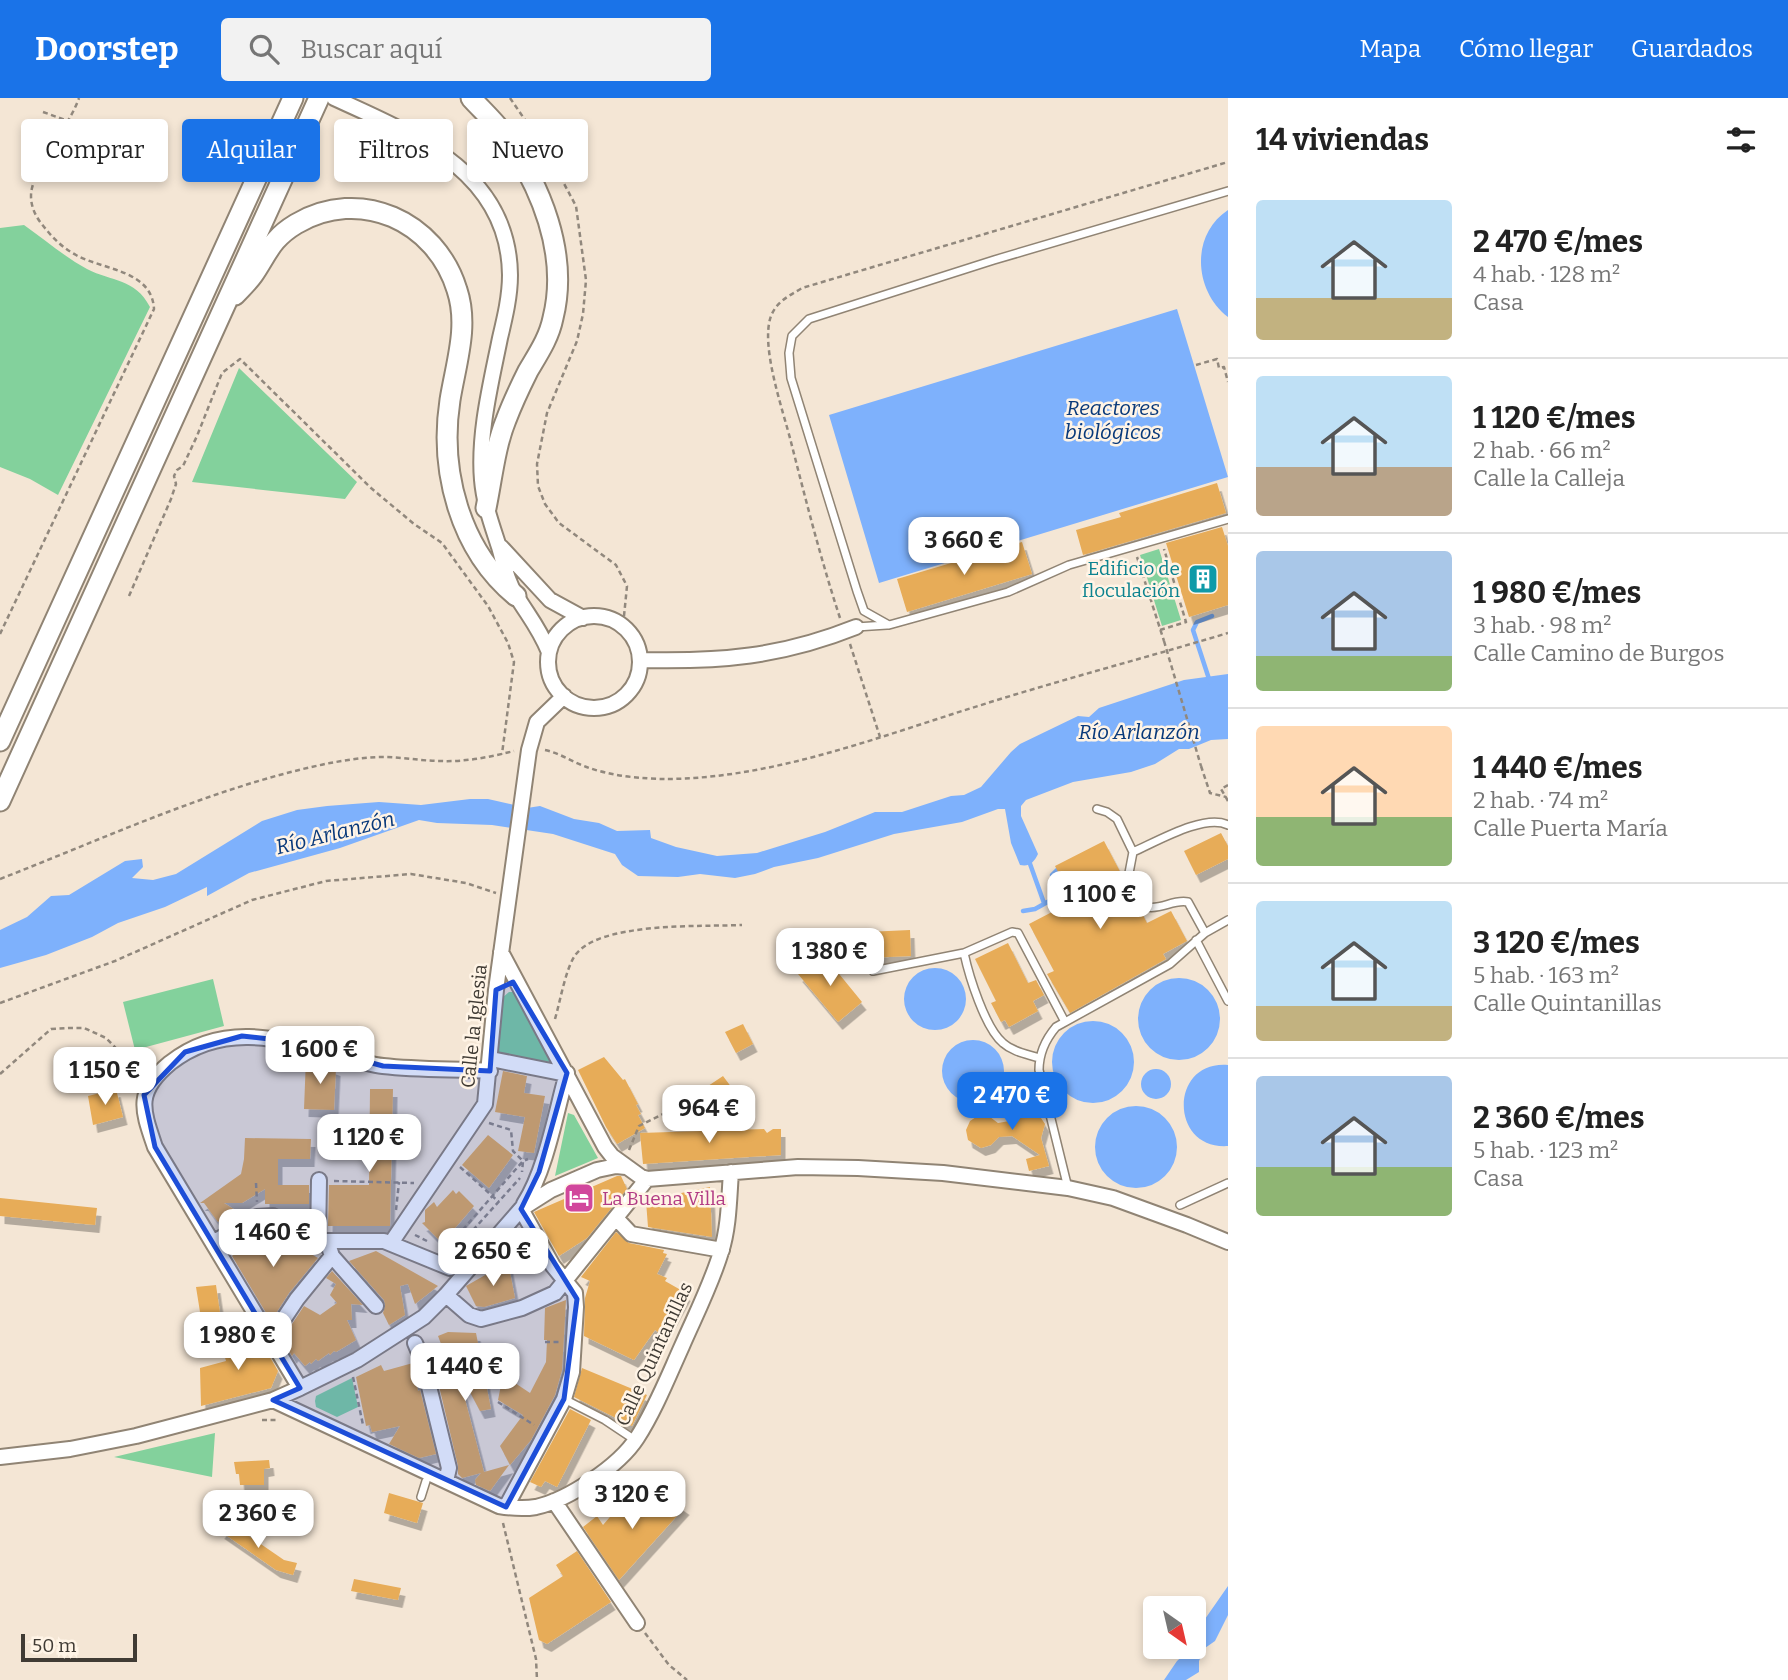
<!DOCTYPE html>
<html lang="es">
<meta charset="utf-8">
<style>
:root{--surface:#fff;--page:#f2f2f2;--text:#222;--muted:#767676;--line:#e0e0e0;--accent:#1a73e8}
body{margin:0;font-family:Bitter,serif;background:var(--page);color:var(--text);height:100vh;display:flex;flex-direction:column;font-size:26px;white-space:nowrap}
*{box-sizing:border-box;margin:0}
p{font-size:23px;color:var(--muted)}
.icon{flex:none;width:38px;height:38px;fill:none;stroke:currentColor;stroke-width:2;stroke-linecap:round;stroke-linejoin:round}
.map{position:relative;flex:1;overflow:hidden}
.panel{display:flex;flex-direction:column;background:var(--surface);width:560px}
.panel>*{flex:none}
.guide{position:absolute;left:21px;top:21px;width:665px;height:63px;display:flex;gap:14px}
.needle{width:46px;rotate:146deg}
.controls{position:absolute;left:1143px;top:1498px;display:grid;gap:14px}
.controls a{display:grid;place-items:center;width:63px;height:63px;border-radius:7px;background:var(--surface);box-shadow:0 4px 10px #0003;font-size:35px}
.scale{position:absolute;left:21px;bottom:18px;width:116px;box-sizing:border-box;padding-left:7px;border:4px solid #403b34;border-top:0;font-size:19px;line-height:24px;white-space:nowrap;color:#403b34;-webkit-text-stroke:5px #fff4e6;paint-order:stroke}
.price{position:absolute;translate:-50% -60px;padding:0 16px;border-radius:14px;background:#fff;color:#222;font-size:23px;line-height:46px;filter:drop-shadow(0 2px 4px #0008)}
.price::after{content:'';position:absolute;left:50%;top:42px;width:21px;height:16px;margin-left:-10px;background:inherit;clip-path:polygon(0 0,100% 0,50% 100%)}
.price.active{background:var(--accent);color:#fff}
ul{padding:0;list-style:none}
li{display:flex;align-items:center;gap:21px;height:175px;padding:0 28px}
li+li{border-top:2px solid var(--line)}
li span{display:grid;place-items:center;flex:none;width:196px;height:140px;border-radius:7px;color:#555}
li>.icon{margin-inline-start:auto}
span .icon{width:84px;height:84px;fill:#fffc;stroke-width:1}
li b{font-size:30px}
h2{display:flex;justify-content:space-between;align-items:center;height:84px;padding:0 28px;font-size:30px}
.chip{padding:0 24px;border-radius:7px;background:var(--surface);box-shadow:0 4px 10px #0003;font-size:24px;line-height:63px}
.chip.active{background:var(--accent);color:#fff}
header{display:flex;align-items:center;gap:42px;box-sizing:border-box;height:98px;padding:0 35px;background:var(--accent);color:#fff}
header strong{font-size:33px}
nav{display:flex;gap:38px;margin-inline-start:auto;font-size:24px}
.search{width:490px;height:63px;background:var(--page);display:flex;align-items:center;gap:18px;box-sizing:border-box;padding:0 24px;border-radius:7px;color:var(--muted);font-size:26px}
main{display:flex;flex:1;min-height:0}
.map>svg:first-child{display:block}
.green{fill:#83d19c}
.water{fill:#7eb1fc}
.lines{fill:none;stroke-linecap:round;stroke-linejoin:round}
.stream{stroke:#7eb1fc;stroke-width:4.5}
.building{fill:#e7ac58;filter:url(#shadow)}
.lane-casing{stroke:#908474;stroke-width:10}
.street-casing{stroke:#908474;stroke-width:18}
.secondary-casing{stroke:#908474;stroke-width:23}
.path{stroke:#91887d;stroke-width:2.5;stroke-dasharray:5 3.5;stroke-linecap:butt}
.lane{stroke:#fff;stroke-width:7}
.street{stroke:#fff;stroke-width:14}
.secondary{stroke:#fff;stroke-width:19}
.path-bridge{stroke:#91887d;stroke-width:2.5;stroke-dasharray:5 3.5;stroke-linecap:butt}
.marked{fill:#1d4ed8;fill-opacity:0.2;stroke:#1d4ed8;stroke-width:5;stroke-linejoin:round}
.labels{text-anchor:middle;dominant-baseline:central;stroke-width:5;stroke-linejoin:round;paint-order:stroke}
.culture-label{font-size:19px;fill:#0d838f;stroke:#fff4e6;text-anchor:end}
.street-label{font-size:19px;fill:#403b34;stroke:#fff4e6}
.hotel-label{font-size:19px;fill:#b23c85;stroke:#fff4e6;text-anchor:start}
.water-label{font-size:21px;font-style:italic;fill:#09397a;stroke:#fff4e6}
</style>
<header>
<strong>Doorstep</strong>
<div class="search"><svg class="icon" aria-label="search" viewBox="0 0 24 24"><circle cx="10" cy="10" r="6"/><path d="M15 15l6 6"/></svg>Buscar aquí</div>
<nav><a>Mapa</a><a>Cómo llegar</a><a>Guardados</a></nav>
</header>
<main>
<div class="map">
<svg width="1228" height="1582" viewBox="0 0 1228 1582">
<defs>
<filter id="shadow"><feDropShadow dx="4.5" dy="8" stdDeviation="0" flood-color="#0004"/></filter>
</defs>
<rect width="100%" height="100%" fill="#f4e6d5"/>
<path class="green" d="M24,127C45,142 65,159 87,171C112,184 135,180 150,209L58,397L30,381L0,369V130Z
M239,270L357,384L345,401L192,384Z
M1159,451L1181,522L1162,528L1140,457Z
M213,881L224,928L135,952L123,904Z
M509,894H513L519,899L555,967L498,958L502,900Z
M568,1015L574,1017L598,1060L555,1078Z
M352,1280L358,1309L337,1319L316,1309L315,1303L316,1298Z
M215,1335L212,1379L114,1359Z"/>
<path class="water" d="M1228,112V219C1194,193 1190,137 1228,112Z
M1177,211L1228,379L879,485L829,317Z
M1228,576V641L1211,642L1189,651H1179L1155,666L1131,674L1073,684L1026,702L1021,708V718L1038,756C1034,764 1030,769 1020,767L1011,745L1005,711H998L962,724L894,736L818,760L774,769L755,776L735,780L700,776L678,779L638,778L622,767L615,756L553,736L492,727L437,725L419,722L340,750L249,775L207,798V789L165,809L118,825L92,839L46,857L0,870V832L27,819L51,798L69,797L125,763L142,761L143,769L132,780L153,782L176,776L262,723L297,712L327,708L379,704L421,707L470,701H488L527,710L540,708L574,721L599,725L617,733L650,732L651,740L676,749L717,758L757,755L825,734L875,714H902L951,698L964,697L981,689L1011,654L1020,646L1078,618L1089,619L1099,610L1184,582Z
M904 901a31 31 0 1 1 62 0a31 31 0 1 1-62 0Z
M1138 921a41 41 0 1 1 82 0a41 41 0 1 1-82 0Z
M1052 964a41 41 0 1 1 82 0a41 41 0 1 1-82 0Z
M942 973a31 31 0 1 1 62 0a31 31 0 1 1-62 0Z
M1228,967V1048C1169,1052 1169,962 1228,967Z
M1141 986a15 15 0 1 1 30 0a15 15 0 1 1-30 0Z
M1095 1049a41 41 0 1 1 82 0a41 41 0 1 1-82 0Z
M1228,1488V1517L1215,1543L1205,1550L1199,1563V1574L1186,1582H1164L1177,1563L1195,1547L1205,1521Z"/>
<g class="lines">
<path class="stream" d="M1210,584L1193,532L1197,524L1212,518
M1029,763L1044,805
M1023,813L1035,811L1060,797L1052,777L1057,772"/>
</g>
<path class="building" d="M1217,385L1226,415L1083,457L1076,432L1121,419L1119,415Z
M1222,429L1228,448V507L1189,519L1166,445Z
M1022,444L1032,476L907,514L897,481Z
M1221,735L1228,748V761L1196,777L1184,753Z
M1104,743L1147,825L1171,813L1187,843L1163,856L1166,861L1070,915L1047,876L1054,873L1029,826L1073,803L1055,768Z
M910,832L911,858L867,860L866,834Z
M1008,845L1028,885L1036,882L1044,897L1033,903L1038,913L1009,929L1005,922L1001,924L991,905L996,903L975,861Z
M822,855L862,904L838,924L798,876Z
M743,926L753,946L736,955L725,934Z
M604,959L623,982L625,981L638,1006L636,1007L641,1016L638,1017L645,1030L617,1046L606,1029L578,972Z
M306,960L336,970L334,1012L304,1011Z
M503,973L527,978L524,995L545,998L534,1055L518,1053L525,1019L495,1014Z
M723,978L732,990L715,1002L705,990Z
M116,991L123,1019L93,1027L88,998Z
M370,991H393L390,1128H328L329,1087H369Z
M1027,1000L1029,1012L1039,1017L1045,1026L1041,1040L1049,1068L1029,1073L1026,1061L1040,1057L1012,1038L999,1039L991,1047L981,1050L968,1042L966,1032L970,1023L979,1017L990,1019L998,1025L1015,1022L1013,1002Z
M764,1031L767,1035L773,1031H781V1057L643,1066L640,1035Z
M488,1037L513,1057L489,1090L462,1067Z
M245,1040L311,1041L310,1061H278V1087H309V1106H265V1091L242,1105H224L235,1112L218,1124L204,1105H200L241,1076L244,1061Z
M617,1078H621L627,1091L587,1140L559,1158L534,1114Z
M710,1089L712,1139L648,1129L646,1103H667V1098Z
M453,1092L456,1096L459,1093L474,1108L456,1129L439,1142L422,1125L425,1124V1112L434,1104L437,1109Z
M0,1100L97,1110L95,1127L0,1118Z
M268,1131L318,1160L289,1195L271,1223L232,1158Z
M616,1134L629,1145L664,1152L663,1155L667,1156L657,1176L667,1180L665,1183L686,1195L663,1237L655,1232L634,1262L584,1238L585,1200L590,1183L581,1179Z
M376,1153L438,1188L415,1206L408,1186L400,1188L405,1217L389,1227L383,1215L385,1207L384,1202L349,1163Z
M508,1164L515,1200L484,1209L476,1208L466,1188Z
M332,1173L363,1207L351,1206L352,1222H347L356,1242L336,1254L334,1253L330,1257L329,1255L318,1263L316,1261L311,1266L310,1264L305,1268L294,1255L292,1258L282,1241L304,1208L320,1217L337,1205L330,1197L336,1186L326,1180Z
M216,1187L223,1236L204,1239L196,1189Z
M566,1202L562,1272L555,1297L531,1342L510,1367L500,1348L523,1317L498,1302L503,1277L530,1295L546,1264L547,1242H544L545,1210Z
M448,1234L476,1235L491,1311L480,1313L463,1281L460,1282L484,1374L509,1367L490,1393L476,1387L475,1382L481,1375L462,1380L458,1376V1368L439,1288L445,1286L436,1262L446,1259L438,1238Z
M257,1237L278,1273L271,1290L201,1308L200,1270L226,1263L221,1246Z
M413,1265L418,1293L420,1292L436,1356L419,1360L389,1346L400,1328L372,1334L370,1327L366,1328L356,1279L381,1267L384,1273Z
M582,1270L647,1297L632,1328L574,1299Z
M570,1311L591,1322L557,1389L545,1383L541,1389L530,1384Z
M269,1362L270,1370L264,1371V1387H240L239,1376H236L234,1364Z
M660,1391L685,1409L619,1482L583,1429L597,1418L603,1427L623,1404L636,1416Z
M389,1395L423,1405L417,1425L384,1415Z
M227,1423L284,1462L297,1465L293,1477L276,1472L220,1433Z
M577,1453L611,1504L547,1546L539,1542L529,1500L563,1478L556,1467Z
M354,1481L401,1490L398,1502L351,1493Z"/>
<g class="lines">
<g class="lane-casing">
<path id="lane" d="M1228,93L994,162L809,221L792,238L789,255L791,280L857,493L864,513L889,527L1008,494L1069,467L1228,421
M856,529L887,527
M1097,711L1107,714L1117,721L1133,754L1129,775L1147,809C1162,812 1173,801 1188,804L1205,835
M1133,754C1156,744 1205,715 1228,727
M1196,842L1228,903
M964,855C969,878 985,930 1003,945C1013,954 1027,956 1039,960
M873,873L964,855L1012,834L1018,835L1065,924
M1068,1090L1039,972C1039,955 1045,942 1056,929L1170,866L1205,835L1228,822
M1180,1107L1228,1085
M564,1301L605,1322L635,1342
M421,1399L426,1383"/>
</g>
<g class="street-casing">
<path id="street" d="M334,0C413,36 509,74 510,177C510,198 505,219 500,240C491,285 478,336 482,382C484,406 492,427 499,449C504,466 507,484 517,499C530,520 539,530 549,554
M501,449L550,502L583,520
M548 564a46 46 0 1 1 92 0a46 46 0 1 1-92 0Z
M640,562C720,564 781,559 856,529
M501,854L605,1049L612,1058L641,1079L647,1081L798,1069L858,1070L943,1075L1068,1090L1113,1100L1187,1127L1228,1144
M491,961L566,976
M524,1106C546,1072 556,1014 567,975
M616,1120L631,1136L722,1152
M318,1143L319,1082
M214,1144L257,1119L273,1118L318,1143H384L450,1170L474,1162
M391,1145L485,1006L496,892L529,652L537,624L564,598
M330,1152L332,1158L376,1208
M446,1197L469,1217L481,1221L522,1210L555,1195L647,1081
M271,1240L297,1201L332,1158
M415,1245L423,1264L449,1370L446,1383
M300,1290L155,1049C142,1011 135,994 170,965C221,925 275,939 332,955C349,960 366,966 383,968C418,972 454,971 490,973
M273,1302L499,1408C511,1410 524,1411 536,1409C568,1402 619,1368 637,1340C655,1312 668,1279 682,1248C695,1218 711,1187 721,1154C729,1129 729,1101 731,1074
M0,1359L70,1351L136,1338L273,1302L300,1290L357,1262L424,1219L446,1197L521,1111L551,1092L597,1072L616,1068L626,1069
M554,1403L637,1525
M506,1409L564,1301L572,1274L576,1209L575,1195L553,1168L521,1111"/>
</g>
<g class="secondary-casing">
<path id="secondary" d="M471,0C482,12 494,23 503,35C541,87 569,156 553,220C549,240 538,256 528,273C520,289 512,306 506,322C495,349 492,381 486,410
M235,197C241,191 248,184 253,177C268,155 271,141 296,126C360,88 436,123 457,192C469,228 456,265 450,302C439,373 460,452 516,498
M0,643L293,0
M0,703L319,0"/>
</g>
<path class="path" d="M510,0L547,54L576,108L586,182L583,216L577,243L547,315L537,366L538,388L545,406L559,425L616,467L627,488L623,528
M43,14L68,23
M1196,267L1217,261L1219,270L1224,269L1228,284
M1137,459L1164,543
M129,498L171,401L176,386L174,378L177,372L183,368L197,338L222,275L240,261L371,390L414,426L442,445L488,508L508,545L514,564L502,656
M840,520C821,462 806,403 791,344C783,312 760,248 771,218C777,203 789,198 802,190L1228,64
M1160,532L1186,524L1164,451
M0,536L154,211C152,172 103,172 76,157C61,149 51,138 41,125C33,115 29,102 32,90C40,57 68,31 79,0
M850,546L880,639
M545,652C559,655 571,663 584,668C609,678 642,681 668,681C774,680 878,639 978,608C1060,582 1145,560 1228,535
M1201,668L1210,695L1226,699
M1228,687L1221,691L1228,703
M0,781C108,739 216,688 330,665C347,662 365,659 383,659C402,659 421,663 441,663C465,664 490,659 514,653
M0,905L115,863L252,802L326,783L411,776L466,785L496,795
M555,921C560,904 565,874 574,859C596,823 703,829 742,827
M0,976L51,931L68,930H84L106,940L141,976
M489,1025L511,1032L513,1053L523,1063L522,1074
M629,1052L639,1028L663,1016
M460,1069L499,1104
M334,1083L414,1085
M256,1085L257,1104
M396,1112L399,1084
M415,1137L427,1143
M446,1151L523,1063L528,1061
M456,1151L520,1080
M545,1244H560
M656,1266L646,1263L658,1239L669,1240
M353,1279L363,1327
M498,1304L534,1327
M262,1322H279
M503,1425L536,1561L537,1582
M645,1535L669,1567L687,1582"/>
<use href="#lane" class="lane"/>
<use href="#street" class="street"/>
<use href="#secondary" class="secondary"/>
<path class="path-bridge" d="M1164,543L1201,668"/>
</g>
<path class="marked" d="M513,884L567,975L539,1074L521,1111L577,1201L564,1301L506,1409L273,1302L300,1290L155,1049L144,997L185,954L242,938L295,944L383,968L490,973L496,892Z"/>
<defs>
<g id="building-square" transform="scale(1.575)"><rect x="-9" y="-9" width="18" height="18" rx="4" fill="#0f9aa8" stroke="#fff4e6"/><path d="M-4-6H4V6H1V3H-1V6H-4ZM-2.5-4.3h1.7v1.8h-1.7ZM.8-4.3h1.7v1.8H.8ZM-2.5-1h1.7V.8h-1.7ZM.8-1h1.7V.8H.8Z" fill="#fff"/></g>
<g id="hotel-square" transform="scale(1.575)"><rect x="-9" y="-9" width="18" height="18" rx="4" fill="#d1479c" stroke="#fff4e6"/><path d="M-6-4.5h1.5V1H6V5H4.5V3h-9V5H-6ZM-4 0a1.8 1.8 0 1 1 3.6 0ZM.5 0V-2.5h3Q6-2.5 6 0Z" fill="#fff"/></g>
</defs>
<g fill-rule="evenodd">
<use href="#building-square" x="1203" y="481"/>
<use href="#hotel-square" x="579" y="1100"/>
</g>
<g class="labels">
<g class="culture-label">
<text x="1180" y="470">Edificio de<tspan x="1180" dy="22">floculación</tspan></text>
</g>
<g class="street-label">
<text transform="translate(474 928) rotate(-84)">Calle la Iglesia</text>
<text transform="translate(654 1256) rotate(-65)">Calle Quintanillas</text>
</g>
<g class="hotel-label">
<text x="602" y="1100">La Buena Villa</text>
</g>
<g class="water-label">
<text x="1113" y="310">Reactores<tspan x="1113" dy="24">biológicos</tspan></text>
<text x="1139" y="634">Río Arlanzón</text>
<text transform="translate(335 735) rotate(-14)">Río Arlanzón</text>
</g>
</g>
</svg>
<div class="controls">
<a><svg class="needle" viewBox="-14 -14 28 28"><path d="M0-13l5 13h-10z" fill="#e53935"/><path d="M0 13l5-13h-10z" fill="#767676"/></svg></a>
</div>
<div class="scale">50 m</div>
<b class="price" style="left:964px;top:479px">3 660 €</b>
<b class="price" style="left:1100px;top:833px">1 100 €</b>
<b class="price" style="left:830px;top:890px">1 380 €</b>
<b class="price" style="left:320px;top:988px">1 600 €</b>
<b class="price" style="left:105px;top:1009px">1 150 €</b>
<b class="price active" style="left:1012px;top:1034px">2 470 €</b>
<b class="price" style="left:709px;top:1047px">964 €</b>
<b class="price" style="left:369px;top:1076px">1 120 €</b>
<b class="price" style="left:273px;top:1171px">1 460 €</b>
<b class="price" style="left:493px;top:1190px">2 650 €</b>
<b class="price" style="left:238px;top:1274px">1 980 €</b>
<b class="price" style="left:465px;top:1305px">1 440 €</b>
<b class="price" style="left:632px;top:1433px">3 120 €</b>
<b class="price" style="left:258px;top:1452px">2 360 €</b>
<div class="guide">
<a class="chip">Comprar</a>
<a class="chip active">Alquilar</a>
<a class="chip">Filtros</a>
<a class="chip">Nuevo</a>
</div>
</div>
<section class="panel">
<h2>14 viviendas<svg class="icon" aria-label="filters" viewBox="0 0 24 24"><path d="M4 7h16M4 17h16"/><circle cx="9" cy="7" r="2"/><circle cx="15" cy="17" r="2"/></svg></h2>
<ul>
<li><span style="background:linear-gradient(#bfe0f5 70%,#c2b280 0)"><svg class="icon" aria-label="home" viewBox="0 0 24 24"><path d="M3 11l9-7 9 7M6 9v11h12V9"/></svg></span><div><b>2 470 €/mes</b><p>4 hab. · 128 m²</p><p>Casa</p></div></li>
<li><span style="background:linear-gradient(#bfe0f5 65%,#b9a48a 0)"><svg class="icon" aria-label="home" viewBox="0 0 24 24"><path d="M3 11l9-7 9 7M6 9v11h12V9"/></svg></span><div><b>1 120 €/mes</b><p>2 hab. · 66 m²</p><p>Calle la Calleja</p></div></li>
<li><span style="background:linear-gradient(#a9c7e8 75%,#8fb573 0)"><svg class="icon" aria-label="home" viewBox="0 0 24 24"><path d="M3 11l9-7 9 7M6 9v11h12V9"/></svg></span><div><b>1 980 €/mes</b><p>3 hab. · 98 m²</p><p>Calle Camino de Burgos</p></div></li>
<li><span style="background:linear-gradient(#ffd9b3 65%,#8fb573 0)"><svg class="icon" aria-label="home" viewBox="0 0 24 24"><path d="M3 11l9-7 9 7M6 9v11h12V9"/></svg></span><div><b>1 440 €/mes</b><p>2 hab. · 74 m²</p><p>Calle Puerta María</p></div></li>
<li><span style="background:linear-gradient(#bfe0f5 75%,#c2b280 0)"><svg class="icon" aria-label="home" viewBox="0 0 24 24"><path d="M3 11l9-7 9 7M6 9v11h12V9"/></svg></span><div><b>3 120 €/mes</b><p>5 hab. · 163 m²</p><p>Calle Quintanillas</p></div></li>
<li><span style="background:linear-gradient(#a9c7e8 65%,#8fb573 0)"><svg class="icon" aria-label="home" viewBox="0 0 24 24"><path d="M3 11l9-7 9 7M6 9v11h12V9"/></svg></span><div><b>2 360 €/mes</b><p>5 hab. · 123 m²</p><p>Casa</p></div></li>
</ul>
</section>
</main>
